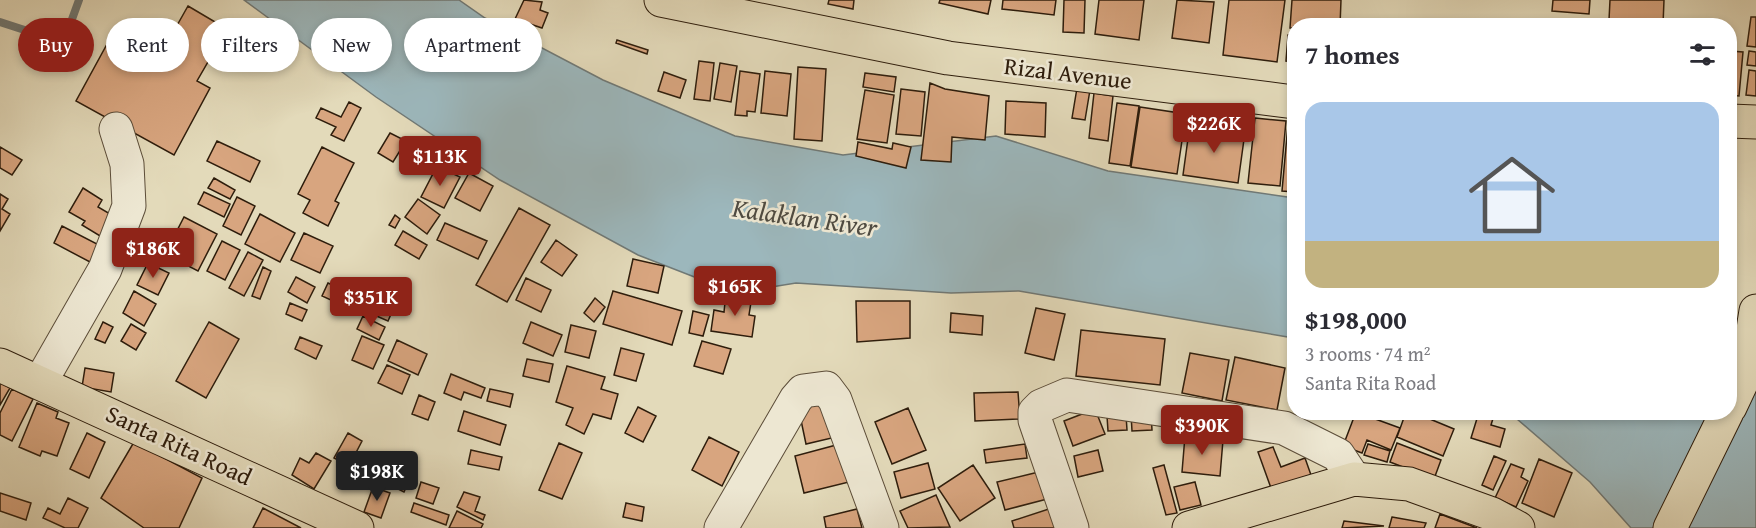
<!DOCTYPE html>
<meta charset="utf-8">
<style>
:root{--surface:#fff;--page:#f7f7f7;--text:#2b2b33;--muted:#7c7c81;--accent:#8f2418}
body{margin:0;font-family:"Gentium Book Plus",serif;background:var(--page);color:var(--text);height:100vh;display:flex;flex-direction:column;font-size:22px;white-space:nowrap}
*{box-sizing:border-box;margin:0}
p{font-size:20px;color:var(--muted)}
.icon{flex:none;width:33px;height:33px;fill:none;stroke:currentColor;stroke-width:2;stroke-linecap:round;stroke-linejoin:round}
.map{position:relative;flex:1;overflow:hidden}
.details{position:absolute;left:1287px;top:18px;width:450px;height:402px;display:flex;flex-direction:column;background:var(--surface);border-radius:24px;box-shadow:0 3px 9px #0003}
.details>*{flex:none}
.banner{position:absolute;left:18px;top:18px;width:570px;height:54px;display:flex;gap:12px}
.price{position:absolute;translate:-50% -51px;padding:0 14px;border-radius:6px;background:var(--accent);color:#fff;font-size:20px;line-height:39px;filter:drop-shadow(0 2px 3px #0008)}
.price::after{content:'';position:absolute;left:50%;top:36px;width:18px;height:14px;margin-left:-9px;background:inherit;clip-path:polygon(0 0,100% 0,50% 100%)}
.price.on{background:#222;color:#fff}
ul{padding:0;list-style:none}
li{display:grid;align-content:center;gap:12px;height:318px;padding:0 18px}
li span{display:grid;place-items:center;height:186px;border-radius:18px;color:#555}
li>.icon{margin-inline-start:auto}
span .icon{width:108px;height:108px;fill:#fffc;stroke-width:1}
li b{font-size:26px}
h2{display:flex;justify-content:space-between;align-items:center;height:72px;padding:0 18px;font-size:26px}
.pill{padding:0 21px;border-radius:27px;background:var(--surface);box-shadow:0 3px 9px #0003;font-size:21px;line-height:54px}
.pill.on{background:var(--accent);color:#fff}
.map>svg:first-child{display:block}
.water{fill:#9cb7bc;stroke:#707976;stroke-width:1.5}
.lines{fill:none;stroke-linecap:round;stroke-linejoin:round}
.stream{stroke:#707976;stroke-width:8}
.building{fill:#d8a57f;stroke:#2e1d0c;stroke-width:1.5}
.minor-casing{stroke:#5b4c38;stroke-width:35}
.major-casing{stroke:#2e1d0c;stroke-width:35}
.highway-casing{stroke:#2e1d0c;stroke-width:35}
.minor{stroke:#ede7d2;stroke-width:33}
.major{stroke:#e3daba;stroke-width:33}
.highway{stroke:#e3daba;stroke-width:33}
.labels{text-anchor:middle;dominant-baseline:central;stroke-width:5;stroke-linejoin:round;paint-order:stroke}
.street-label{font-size:24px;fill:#2e1d0c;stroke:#ede7d2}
.water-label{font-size:26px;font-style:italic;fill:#4f4b41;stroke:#ede7d2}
</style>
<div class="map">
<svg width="1756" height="528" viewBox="0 0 1756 528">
<rect width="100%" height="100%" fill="#e3daba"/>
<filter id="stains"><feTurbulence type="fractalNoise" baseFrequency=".00333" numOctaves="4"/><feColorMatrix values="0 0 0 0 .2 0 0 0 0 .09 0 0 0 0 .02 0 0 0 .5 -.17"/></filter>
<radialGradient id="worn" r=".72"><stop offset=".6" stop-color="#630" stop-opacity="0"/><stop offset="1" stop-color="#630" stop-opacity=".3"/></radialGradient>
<path class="water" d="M244,0H459L485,18L603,80L735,136L843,155L996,136L1108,171L1294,198V338L1019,291L951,293L796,283L759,289L697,278L638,255L500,180L376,97Z
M1756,390V528H1631L1590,482L1510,413L1730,412Z"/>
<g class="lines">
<path class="stream" d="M0,22L40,35L67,33L79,0"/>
</g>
<path class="building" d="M524,0L542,2L540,10L548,13L542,28L515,19Z
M829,0H854L853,9L828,4Z
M940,0H991L988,14L939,3Z
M1003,0H1056L1054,15L1002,9Z
M1064,0H1085L1084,33L1063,32Z
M1099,0H1144L1139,40L1095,34Z
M1177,0L1214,2L1209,43L1172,38Z
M1229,0H1285L1277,62L1223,55Z
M1292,0H1341L1340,26H1294V28H1290Z
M1553,0H1590L1589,14L1552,11Z
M1610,0H1664L1663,25L1609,20Z
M188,6L227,29L197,81L210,88L174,155L76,101L112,35L158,59Z
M1751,17H1756V47L1747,46Z
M1475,22L1510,26H1474Z
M1608,23L1641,26H1608Z
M1288,35L1294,36V62L1286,61Z
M617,40L648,50L647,54L616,43Z
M1730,51L1743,52L1739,96L1730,95Z
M1749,51L1756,52V66L1747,65Z
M699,61L714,63L710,101L694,99Z
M720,63L737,66L731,102L714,99Z
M798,67L826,69L822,141L794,139Z
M1749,70L1756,71V96L1746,95Z
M740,71L760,74L755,112L747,111V116L735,115Z
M765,71L791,74L787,116L761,113Z
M664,72L686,80L680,98L658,91Z
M865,73L896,77L894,92L863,87Z
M930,83L945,89L989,96L985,140L952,137L951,162L921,160Z
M1077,88L1090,90L1085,120L1072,118Z
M901,89L925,92L921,136L896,134Z
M865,90L894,95L887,143L857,139Z
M1094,93L1113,96L1108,141L1089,138Z
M1006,101L1046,103L1045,137L1005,134Z
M349,102L361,108L344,141L331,135L336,127L316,118L321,108L341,117Z
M1117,103L1139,106L1130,166L1109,163Z
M1140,107L1186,114L1177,174L1131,167Z
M1255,118L1286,121L1280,186L1248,183Z
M1190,124L1245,132L1238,183L1183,175Z
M1288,124L1294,125V192L1282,191Z
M390,133L406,141L393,162L378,153Z
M217,141L260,161L250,182L207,161Z
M858,142L892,149L893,143L911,147L906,168L856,156Z
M0,147L22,160L12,175L0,168Z
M322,147L354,163L335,201L339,203L328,226L303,213L310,200L298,194Z
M437,166L460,177L444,208L421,197Z
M469,173L493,186L480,211L455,198Z
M214,178L235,190L230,199L208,188Z
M83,188L102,200L98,207L117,218L105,239L82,225L85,221L69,212Z
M204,192L230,204L224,217L198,204Z
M0,194L8,199L2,209L10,214L0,231Z
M237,197L255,206L241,235L223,226Z
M418,199L440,215L427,234L405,217Z
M519,208L550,225L507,302L476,285Z
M260,214L295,233L280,262L245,244Z
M395,215L400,219L395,228L389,225Z
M184,217L217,234L198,271L165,254Z
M445,223L487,241L478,259L437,240Z
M62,226L99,245L90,262L54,243Z
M403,231L427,245L419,259L395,245Z
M304,233L333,246L320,273L291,260Z
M556,240L577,255L562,276L541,262Z
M222,241L240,250L225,280L207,271Z
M248,252L263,260L244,296L229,288Z
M633,259L664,266L658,293L627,286Z
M148,263L169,273L158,295L137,285Z
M263,267L271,271L260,299L252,296Z
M296,277L315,287L307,303L288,292Z
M526,278L551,290L541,312L516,300Z
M328,283L363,299L357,312L322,296Z
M375,288L398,298L388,321L365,311Z
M134,291L156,304L144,326L123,313Z
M613,291L682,311L672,345L603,324Z
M726,293L752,296L749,315L755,316L752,337L711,331L714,310L724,312Z
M595,298L605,307L594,322L584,313Z
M856,301H910V338L857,342Z
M290,303L307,310L302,321L286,314Z
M1036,308L1065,314L1054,360L1025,353Z
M693,311L709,315L703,336L689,333Z
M951,313L983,316L982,335L950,332Z
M363,316L385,327L379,340L357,329Z
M103,322L113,327L105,343L95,339Z
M209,322L239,339L206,398L176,381Z
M531,322L562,335L553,356L523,343Z
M131,324L146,333L136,350L121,341Z
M571,325L596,331L589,358L565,352Z
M1081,330L1165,339L1160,385L1076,376Z
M362,336L384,345L373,369L352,360Z
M300,337L322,346L316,359L295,349Z
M397,340L427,354L418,375L388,361Z
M702,341L731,349L723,374L694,366Z
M621,348L644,354L636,381L614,375Z
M1190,353L1229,360L1222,401L1182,393Z
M1235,357L1285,368L1277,410L1226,400Z
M527,359L553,364L549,382L523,376Z
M387,365L410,375L402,394L378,383Z
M567,366L605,377L601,389L618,394L611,419L593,414L584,434L566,425L573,408L556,402Z
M85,368L114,373L111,392L82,387Z
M451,374L485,388L481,398L464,392L461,400L444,393Z
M0,382L10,388L0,405Z
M12,389L33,399L12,441L0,435V413Z
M490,389L513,394L510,407L487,401Z
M1018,392L1020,419L975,421L974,393Z
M419,395L435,402L428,420L412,414Z
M829,400L836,437L806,444L798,406Z
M37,403L58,412L56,418L69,423L57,456L42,451L40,456L19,447Z
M638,407L656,416L643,442L625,433Z
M908,408L926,450L892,464L875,422Z
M1095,409L1105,434L1073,446L1064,421Z
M464,411L506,425L500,445L458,431Z
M1356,412L1400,428L1391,450L1367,440L1362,453L1343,446Z
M1406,412H1413L1454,429L1443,456L1397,437Z
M1479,412H1495L1491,425L1505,429L1500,447L1471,438Z
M1151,413L1152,430L1132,431L1131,414Z
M1126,415L1127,430L1108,431L1107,416Z
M87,433L105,442L89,478L70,469Z
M348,433L362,441L349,466L334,458Z
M1185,436L1223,440L1220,476L1182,472Z
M709,437L739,452L722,486L692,470Z
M134,442L202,478L179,528H144L101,498Z
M559,443L582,453L562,499L539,490Z
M1397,443L1441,460L1434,479L1390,462Z
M840,444L849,482L804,493L795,456Z
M1025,444L1027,458L986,463L984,450Z
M1368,444L1390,451L1387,462L1364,455Z
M1273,447L1281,467L1305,458L1311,475L1271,488L1258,452Z
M471,450L502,457L499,470L468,464Z
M1098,450L1103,471L1078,477L1074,456Z
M316,453L331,461L314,489L292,475L300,458L309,463Z
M1494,456L1506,461L1493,490L1482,485Z
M1539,459L1572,473L1554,517L1522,503Z
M382,460L412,474L404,492L374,477Z
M928,463L935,489L901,498L894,472Z
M1511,464L1524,469L1521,477L1528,481L1516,507L1495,498Z
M973,465L995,498L960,521L938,488Z
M1164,465L1177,513L1166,515L1153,468Z
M1047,470L1055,497L1005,510L997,482Z
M421,482L439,488L433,504L416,498Z
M1195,482L1201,505L1180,510L1174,487Z
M373,487L390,493L381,518L364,512Z
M464,492L480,497L475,511L485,515L483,520L457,507Z
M0,493L31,503L26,520L0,511Z
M936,495L950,527L908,528L900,511Z
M68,498L88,508L78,528H65L43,518L48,508L60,514Z
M414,503L449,515L446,525L411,512Z
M626,503L644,507L642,521L623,517Z
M1058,506L1065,528H1014L1012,521Z
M263,508L301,528H253Z
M857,509L862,528H826L824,517Z
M457,511L483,524L481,528H449Z
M1440,514L1477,528H1435Z
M1392,517L1426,523L1424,528H1389Z
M1344,521L1384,526L1342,528Z"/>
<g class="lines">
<g class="minor-casing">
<path id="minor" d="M41,381L105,269L129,206L127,164L116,129
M721,528L796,399L803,391L826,388L835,400L882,528
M1072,528L1035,420V412L1041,406L1067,395L1284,428L1338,455L1354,479"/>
</g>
<g class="major-casing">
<path id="major" d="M0,365L357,528
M1730,407L1746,373L1756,311
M1189,528L1354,479L1409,484L1492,514L1518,528
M1670,528L1727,412"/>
</g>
<g class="highway-casing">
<path id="highway" d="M661,0L948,58L1294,102
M1730,121L1756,122"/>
</g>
<use href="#minor" class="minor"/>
<use href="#major" class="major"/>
<use href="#highway" class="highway"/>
</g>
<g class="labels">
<g class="street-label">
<text transform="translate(1068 73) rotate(7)">Rizal Avenue</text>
<text transform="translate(179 445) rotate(25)">Santa Rita Road</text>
</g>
<g class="water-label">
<text transform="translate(805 217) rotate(8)">Kalaklan River</text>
</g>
</g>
<rect width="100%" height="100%" filter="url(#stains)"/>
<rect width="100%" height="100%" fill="url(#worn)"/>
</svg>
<b class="price" style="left:1214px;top:154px">$226K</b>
<b class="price" style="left:440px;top:187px">$113K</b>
<b class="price" style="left:153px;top:279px">$186K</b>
<b class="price" style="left:735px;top:317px">$165K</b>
<b class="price" style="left:371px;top:328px">$351K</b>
<b class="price" style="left:1202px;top:456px">$390K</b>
<b class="price on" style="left:377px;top:502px">$198K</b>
<div class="banner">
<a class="pill on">Buy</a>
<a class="pill">Rent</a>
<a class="pill">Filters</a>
<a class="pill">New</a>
<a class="pill">Apartment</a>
</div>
<section class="details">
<h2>7 homes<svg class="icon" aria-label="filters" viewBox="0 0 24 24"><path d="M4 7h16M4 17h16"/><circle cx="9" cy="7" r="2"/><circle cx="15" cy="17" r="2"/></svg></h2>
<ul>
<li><span style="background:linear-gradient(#a9c7e8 75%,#c2b280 0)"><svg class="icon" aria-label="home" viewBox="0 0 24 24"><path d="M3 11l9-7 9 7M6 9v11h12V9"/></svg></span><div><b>$198,000</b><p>3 rooms · 74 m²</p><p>Santa Rita Road</p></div></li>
</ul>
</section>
</div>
